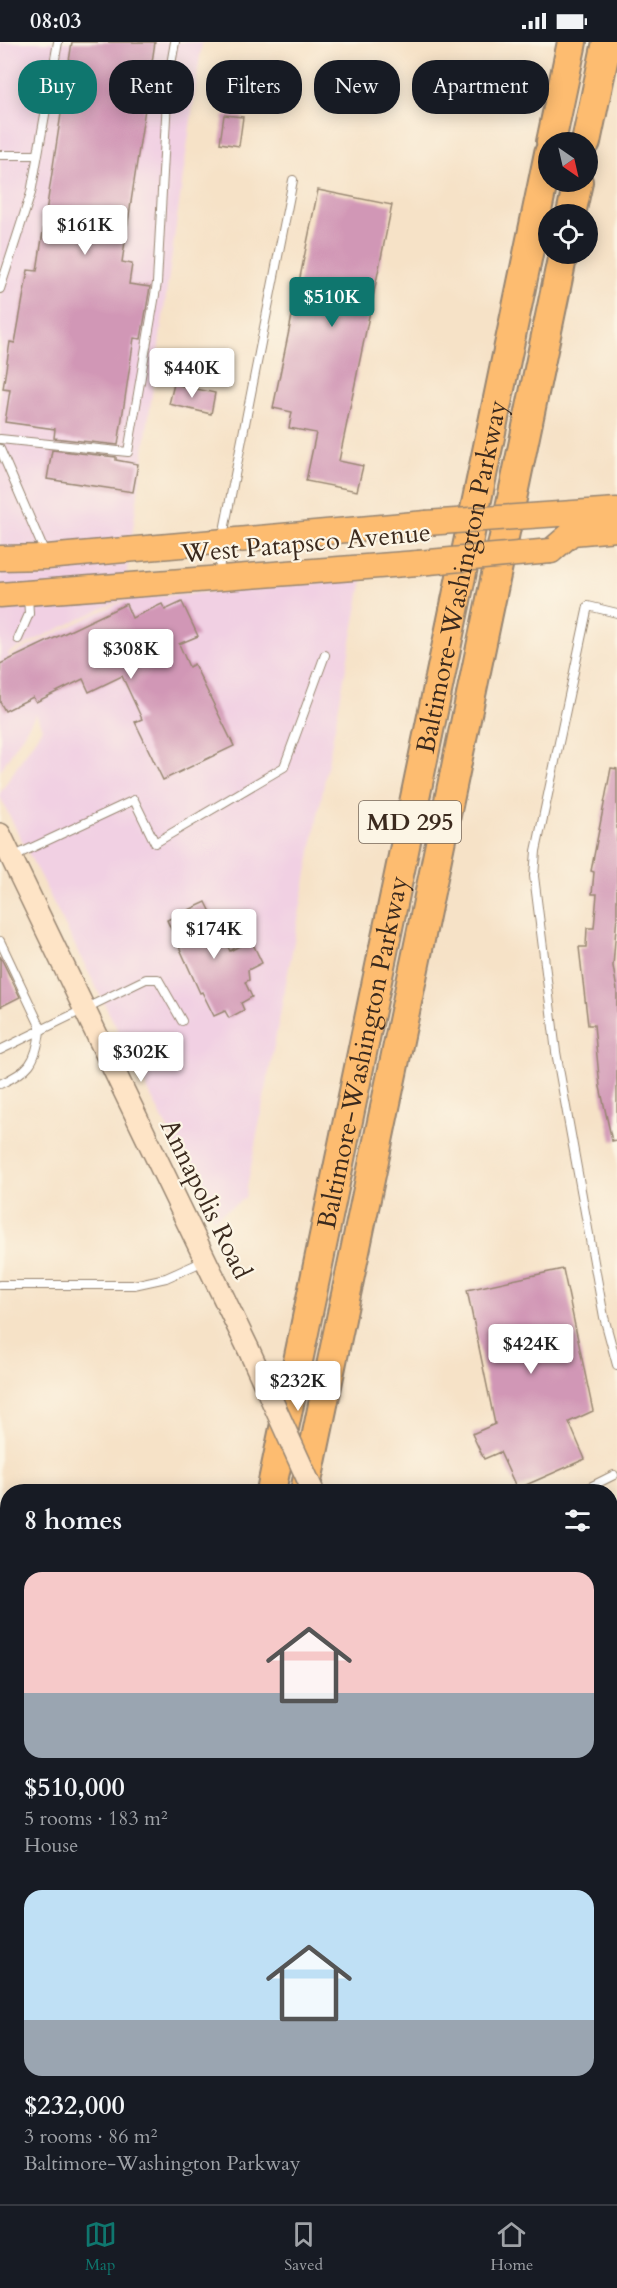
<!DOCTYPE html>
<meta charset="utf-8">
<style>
:root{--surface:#171b24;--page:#242831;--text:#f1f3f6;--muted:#9ea1a6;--line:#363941;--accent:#0f766e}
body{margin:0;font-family:Cardo,serif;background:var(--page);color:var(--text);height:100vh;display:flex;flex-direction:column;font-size:22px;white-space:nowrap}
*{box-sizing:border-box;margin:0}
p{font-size:20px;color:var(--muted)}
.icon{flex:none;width:33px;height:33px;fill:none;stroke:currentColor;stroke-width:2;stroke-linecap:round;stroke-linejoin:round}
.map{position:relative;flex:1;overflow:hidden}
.details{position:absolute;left:0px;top:1442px;width:618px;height:722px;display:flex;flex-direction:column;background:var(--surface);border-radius:24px 24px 0 0;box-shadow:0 3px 15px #0003}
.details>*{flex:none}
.guide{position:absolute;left:18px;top:18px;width:582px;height:54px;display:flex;gap:12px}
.needle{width:39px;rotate:146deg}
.tools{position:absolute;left:538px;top:90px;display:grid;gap:12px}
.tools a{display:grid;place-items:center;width:60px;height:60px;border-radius:50%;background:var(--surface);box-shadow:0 3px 15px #0003;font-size:30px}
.price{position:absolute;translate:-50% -51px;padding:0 14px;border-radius:6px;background:#fff;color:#222;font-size:20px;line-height:39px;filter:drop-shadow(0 2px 3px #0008)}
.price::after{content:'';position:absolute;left:50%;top:36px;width:18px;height:14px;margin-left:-9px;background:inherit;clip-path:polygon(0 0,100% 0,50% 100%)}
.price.on{background:var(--accent);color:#fff}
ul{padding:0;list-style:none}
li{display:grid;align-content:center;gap:12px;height:318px;padding:0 24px}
li span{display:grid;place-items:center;height:186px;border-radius:18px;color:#555}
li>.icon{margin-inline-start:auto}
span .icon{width:108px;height:108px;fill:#fffc;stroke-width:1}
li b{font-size:26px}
h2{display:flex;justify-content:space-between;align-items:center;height:72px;padding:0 24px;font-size:26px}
.pill{padding:0 21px;border-radius:24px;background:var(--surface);box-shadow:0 3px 15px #0003;font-size:21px;line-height:54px}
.pill.on{background:var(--accent);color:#fff}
.status{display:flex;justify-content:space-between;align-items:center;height:42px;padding:0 30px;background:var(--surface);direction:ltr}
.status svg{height:16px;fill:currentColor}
.tab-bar{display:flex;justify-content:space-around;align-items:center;height:84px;border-top:2px solid var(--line);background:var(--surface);font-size:16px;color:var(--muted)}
.tab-bar a{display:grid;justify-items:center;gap:3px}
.tab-bar .on{color:var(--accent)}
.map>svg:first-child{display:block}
.built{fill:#f1d0e3}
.industrial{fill:#cebed1}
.green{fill:#8cd693;stroke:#648058;stroke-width:1.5}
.forest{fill:#71b77d;stroke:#56704e;stroke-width:1.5}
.building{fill:#d197b6}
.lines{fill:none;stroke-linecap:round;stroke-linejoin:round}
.lane-casing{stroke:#988672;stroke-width:10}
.street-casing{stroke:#988672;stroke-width:18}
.secondary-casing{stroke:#988672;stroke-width:24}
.primary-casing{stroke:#988672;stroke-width:27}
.highway-casing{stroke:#988672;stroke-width:32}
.path{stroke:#988672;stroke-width:3;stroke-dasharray:1.5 4.5;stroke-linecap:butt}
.lane{stroke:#fff;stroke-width:8}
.street{stroke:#fff;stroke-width:15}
.secondary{stroke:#fee4c6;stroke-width:21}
.primary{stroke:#fdbc70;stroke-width:24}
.highway{stroke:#fdbc70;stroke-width:28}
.rail{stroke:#3b2a1e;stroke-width:4.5}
.secondary-bridge-casing{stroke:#988672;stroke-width:24;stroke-linecap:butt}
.primary-bridge-casing{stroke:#988672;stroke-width:27;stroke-linecap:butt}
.secondary-bridge{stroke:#fee4c6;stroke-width:21}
.primary-bridge{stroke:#fdbc70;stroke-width:24}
.labels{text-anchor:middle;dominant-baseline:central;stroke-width:4.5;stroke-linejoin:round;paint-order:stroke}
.shield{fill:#fcf5e5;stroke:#75675a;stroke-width:1.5}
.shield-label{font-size:24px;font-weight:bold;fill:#3b2a1e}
.street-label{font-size:26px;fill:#3b2a1e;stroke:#fcf5e5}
</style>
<div class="status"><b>08:03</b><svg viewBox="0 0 49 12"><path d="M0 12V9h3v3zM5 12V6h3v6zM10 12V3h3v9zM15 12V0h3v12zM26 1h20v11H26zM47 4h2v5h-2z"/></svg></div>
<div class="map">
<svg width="617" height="2162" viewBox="0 0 617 2162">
<rect width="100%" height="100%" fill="#fcf5e5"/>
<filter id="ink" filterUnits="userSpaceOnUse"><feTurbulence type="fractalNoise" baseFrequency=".0167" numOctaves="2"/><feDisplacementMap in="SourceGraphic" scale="12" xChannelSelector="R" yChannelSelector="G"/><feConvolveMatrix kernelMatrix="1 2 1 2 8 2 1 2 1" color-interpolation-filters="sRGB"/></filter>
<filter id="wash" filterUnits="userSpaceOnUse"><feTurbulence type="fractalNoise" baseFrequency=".008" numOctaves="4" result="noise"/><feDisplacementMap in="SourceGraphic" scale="24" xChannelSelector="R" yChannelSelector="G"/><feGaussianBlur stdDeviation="1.35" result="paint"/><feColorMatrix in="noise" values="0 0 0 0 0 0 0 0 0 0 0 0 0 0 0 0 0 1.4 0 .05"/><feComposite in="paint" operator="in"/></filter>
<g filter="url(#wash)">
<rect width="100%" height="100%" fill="#f6e2c7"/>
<path class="built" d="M0,0H202L123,557L8,611L15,626L11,613L127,557L363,537L245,1156L213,1177L0,755V751L42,686L36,672L0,729Z"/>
<path class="industrial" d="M610,1776L617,1777V2013L610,2010Z"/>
<path class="green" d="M617,1509V1724L610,1710V1513Z"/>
<path class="forest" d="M0,1746L8,1755L7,1940L0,1935Z
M95,2156H191L192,2162H97Z"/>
<g id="blocks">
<path class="building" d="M72,0H155L122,220L132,222L129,242L150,245L141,297L134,296L118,403L54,396L55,387L5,380L10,348L3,347L10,300L15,301L28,228L37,229Z
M224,73L243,75L239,104L220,101Z
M318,148L392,163L339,419L363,424L357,449L306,439L316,391L289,386L292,370L273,366Z
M174,342L215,351L211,372L169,362Z
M52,408L116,415V418L138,422L133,450L47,437Z
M182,560L198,594L179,602L189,625L194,622L234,704L163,738L135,680L142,677L122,634L89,650L83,637L36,660L33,655L5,669L0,660V622L126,562L132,576L162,562L165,568Z
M611,726L617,727V873L613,924L617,948V1098L612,1099L600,1045L594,983H588L579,905H586L587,886H594L597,852H592L594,830L591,829Z
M206,860L230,909L251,898L262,921L248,928L249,938L245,940L252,955L241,961L244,968L229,976L225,969L214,974L202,950L200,951L167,878Z
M0,914L20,955L0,965Z
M563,1227L593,1369L569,1380L585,1417L517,1447L500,1410L484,1417L472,1392L495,1382L467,1248Z"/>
</g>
</g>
<g filter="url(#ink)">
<use href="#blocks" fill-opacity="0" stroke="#988672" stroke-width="1.5"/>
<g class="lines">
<g class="lane-casing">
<path id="lane" d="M0,113H37
M0,247L31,151L58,0
M0,397L128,410L157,241L168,39L175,0
M0,407L45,511
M219,532L222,499L293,138
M617,571L588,564L536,809L534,834L556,1010L604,1275L617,1323
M18,597L29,572L28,553
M12,815L134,758L155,801L284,725L325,613
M0,899L42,988
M0,1008L146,937H158L182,979
M0,1042C29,1029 36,1021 40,989
M0,1243H134L166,1236L204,1219
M582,1449L614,1433
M610,1792H617
M443,2156L447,2162
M374,2160L383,2156
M557,2162L574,2156"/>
</g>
<g class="street-casing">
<path id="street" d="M610,1491L617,1486"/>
</g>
<g class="secondary-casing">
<path id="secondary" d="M0,792L248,1306
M610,2129L617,2145"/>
</g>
<g class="primary-casing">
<path id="primary" d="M559,472L617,468
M551,509L572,491L617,487
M0,516L47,515L426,481
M0,553L418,521"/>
</g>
<g class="highway-casing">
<g id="highway">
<path d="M551,100L572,0"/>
<path d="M586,100L607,0"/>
<path d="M571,172L578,140"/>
<path id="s1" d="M271,1449L549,111"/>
<path d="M305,1449L563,212"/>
<path d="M219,2156L221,2162"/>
<path d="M255,2156L256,2162"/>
</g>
</g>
<path class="path" d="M0,2015L8,2023
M72,2156L73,2162"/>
<use href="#lane" class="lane"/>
<use href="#street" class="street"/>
<use href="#secondary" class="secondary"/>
<use href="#primary" class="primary"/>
<use href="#highway" class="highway"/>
<path class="rail" d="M0,1709L8,1712
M0,1720L8,1723
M610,1969L617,1971
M610,1979L617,1982"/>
<g class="secondary-bridge-casing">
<path id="secondary-bridge" d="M248,1306L313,1449"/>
</g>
<g class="primary-bridge-casing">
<path id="primary-bridge" d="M426,481L559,472
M418,521L551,509"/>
</g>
<use href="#secondary-bridge" class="secondary-bridge"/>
<use href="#primary-bridge" class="primary-bridge"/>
</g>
</g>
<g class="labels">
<rect class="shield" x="359" y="759" width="102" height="42" rx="4.5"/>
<g class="shield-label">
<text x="410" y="780">MD 295</text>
</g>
<g class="street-label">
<text transform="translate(306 501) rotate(-5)">West Patapsco Avenue</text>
<text stroke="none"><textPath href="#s1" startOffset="934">Baltimore-Washington Parkway</textPath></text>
<text stroke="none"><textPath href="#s1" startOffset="448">Baltimore-Washington Parkway</textPath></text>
<text transform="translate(206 1157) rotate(64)">Annapolis Road</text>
</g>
</g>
</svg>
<div class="tools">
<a><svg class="needle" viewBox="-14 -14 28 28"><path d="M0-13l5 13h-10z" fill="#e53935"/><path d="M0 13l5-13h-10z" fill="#9ea1a6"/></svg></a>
<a><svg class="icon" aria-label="locate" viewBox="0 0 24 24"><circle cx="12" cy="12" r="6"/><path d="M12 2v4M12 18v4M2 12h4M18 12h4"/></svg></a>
</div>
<b class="price" style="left:85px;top:214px">$161K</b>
<b class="price on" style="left:332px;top:286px">$510K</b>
<b class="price" style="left:192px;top:357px">$440K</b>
<b class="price" style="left:131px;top:638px">$308K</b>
<b class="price" style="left:214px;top:918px">$174K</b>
<b class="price" style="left:141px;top:1041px">$302K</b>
<b class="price" style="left:531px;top:1333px">$424K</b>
<b class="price" style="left:298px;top:1370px">$232K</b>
<div class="guide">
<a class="pill on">Buy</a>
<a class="pill">Rent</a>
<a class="pill">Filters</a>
<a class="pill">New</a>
<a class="pill">Apartment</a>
</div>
<section class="details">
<h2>8 homes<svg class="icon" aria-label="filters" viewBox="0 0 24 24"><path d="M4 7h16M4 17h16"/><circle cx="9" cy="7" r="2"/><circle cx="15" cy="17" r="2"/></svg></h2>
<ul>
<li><span style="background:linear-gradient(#f6c9c9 65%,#9aa5b1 0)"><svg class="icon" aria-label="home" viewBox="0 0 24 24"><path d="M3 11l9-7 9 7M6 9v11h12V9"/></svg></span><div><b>$510,000</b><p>5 rooms · 183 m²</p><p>House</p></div></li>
<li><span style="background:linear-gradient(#bfe0f5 70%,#9aa5b1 0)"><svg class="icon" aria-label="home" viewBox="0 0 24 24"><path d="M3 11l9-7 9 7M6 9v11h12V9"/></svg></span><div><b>$232,000</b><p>3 rooms · 86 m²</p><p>Baltimore-Washington Parkway</p></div></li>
</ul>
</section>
</div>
<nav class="tab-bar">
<a class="on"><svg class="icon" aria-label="map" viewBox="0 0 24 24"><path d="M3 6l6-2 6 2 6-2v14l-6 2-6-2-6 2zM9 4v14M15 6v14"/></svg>Map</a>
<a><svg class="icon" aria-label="saved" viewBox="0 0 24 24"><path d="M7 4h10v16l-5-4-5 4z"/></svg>Saved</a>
<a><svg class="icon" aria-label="home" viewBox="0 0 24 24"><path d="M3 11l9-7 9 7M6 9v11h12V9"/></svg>Home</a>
</nav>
